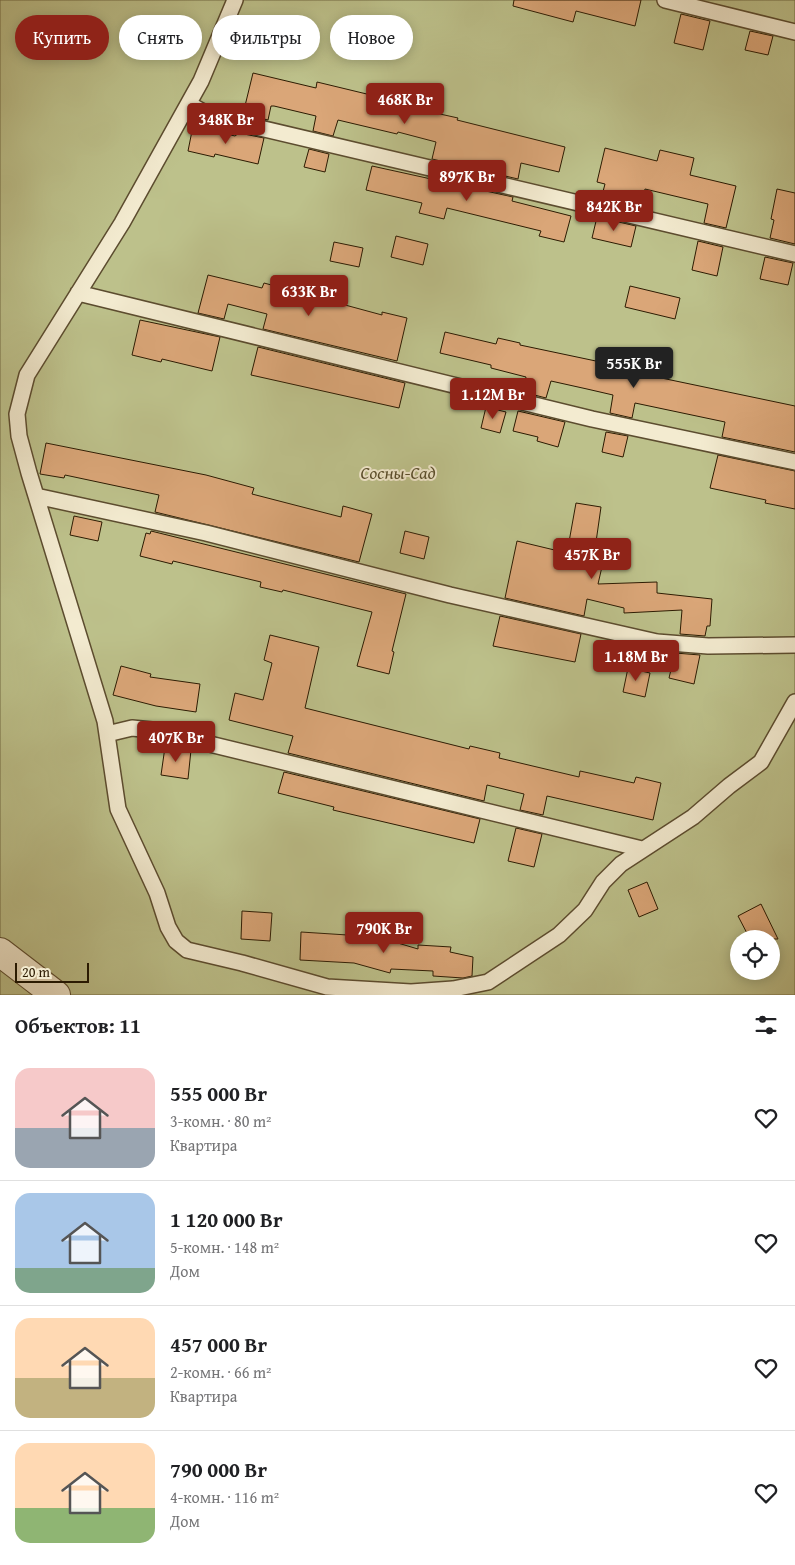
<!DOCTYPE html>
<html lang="ru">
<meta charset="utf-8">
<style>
:root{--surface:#fff;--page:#f6f6f6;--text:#202124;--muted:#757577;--line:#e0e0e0;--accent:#8f2418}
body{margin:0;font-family:"Gentium Book Plus",serif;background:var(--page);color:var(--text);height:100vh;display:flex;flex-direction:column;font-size:19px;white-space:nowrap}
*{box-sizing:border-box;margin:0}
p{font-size:16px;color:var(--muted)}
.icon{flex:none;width:28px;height:28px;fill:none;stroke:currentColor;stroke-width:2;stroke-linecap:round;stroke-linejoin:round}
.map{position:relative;height:995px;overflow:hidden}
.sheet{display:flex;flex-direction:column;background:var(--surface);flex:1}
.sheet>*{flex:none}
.guide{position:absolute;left:15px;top:15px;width:500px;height:45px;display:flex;gap:10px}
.controls{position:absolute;left:730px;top:930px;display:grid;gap:10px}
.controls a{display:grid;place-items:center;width:50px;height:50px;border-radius:50%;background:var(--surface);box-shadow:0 2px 12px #0003;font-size:25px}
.scale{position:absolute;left:15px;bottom:12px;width:74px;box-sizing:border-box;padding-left:5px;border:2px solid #2c1b02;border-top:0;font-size:14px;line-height:18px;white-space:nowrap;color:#2c1b02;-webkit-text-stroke:4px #f3ebd0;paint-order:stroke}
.price{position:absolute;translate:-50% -42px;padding:0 11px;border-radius:5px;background:var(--accent);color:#fff;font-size:16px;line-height:32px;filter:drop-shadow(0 1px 2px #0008)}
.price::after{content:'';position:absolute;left:50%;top:30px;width:15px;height:11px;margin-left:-8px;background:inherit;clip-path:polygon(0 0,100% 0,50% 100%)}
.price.active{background:#222;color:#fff}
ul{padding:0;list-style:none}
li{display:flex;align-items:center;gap:15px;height:125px;padding:0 15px}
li+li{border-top:1px solid var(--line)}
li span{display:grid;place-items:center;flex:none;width:140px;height:100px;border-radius:15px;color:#555}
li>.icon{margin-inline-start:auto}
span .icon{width:60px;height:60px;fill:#fffc;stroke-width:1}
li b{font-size:21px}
h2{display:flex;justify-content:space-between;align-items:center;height:60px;padding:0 15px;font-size:21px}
.tag{padding:0 18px;border-radius:22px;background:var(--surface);box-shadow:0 2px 12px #0003;font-size:18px;line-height:45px}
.tag.active{background:var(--accent);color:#fff}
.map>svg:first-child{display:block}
.green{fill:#bdc18b;stroke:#746e46;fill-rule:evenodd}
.building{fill:#daa678;stroke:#2c1b02}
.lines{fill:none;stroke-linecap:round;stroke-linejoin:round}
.service-casing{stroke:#5c4c2f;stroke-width:18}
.minor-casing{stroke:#5c4c2f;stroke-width:30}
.service{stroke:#f3ebd0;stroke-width:15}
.minor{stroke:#f3ebd0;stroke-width:28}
.labels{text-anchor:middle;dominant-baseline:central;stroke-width:4;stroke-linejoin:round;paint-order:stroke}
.park-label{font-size:18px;font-style:italic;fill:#584d2b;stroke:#f3ebd0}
</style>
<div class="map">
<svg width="795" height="995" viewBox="0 0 795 995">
<rect width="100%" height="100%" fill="#ece0b6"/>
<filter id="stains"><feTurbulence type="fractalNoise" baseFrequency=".004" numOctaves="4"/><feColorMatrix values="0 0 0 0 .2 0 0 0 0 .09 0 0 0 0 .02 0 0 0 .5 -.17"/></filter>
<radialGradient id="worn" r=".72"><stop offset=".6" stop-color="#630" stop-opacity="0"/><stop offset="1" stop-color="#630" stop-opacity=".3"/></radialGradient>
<path class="green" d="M0,0H795V995H0ZM739,939H771V971H739Z"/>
<path class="building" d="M514,0H641L635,26L576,11L573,22L513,6Z
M681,14L710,21L703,50L674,43Z
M750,31L773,36L768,55L745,50Z
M253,73L316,88L317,82L375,96L376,91L423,102L422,110L458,118L457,120L565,147L559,172L521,163L518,179L432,159L436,142L398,132L397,134L338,120L333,136L313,131L316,116L274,106H271L268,120L243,114Z
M193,126L235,136L239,133L264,138L258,164L215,154L214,157L188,151Z
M605,148L657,161L660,150L694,158L690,175L736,186L726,228L704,223L708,204L645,189L640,208L601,199L605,184L597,182Z
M309,149L329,154L325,172L304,167Z
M372,166L513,197L512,201L571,216L564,242L539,236L541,231L447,208L444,219L419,213L422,203L366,190Z
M777,189L795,193V244L770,238L774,220L771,219Z
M597,217L636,226L631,247L592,238Z
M396,236L428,244L423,265L391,257Z
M698,241L723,247L717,276L692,270Z
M334,242L363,248L359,267L330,261Z
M765,257L793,263L788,285L760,279Z
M208,275L262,288L264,283L382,315V312L407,318L397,361L263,329L267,314L228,304L224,319L198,313Z
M630,286L680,298L675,319L625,307Z
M140,320L220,337L212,371L162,359L161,362L132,355Z
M445,332L496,344L498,338L520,343V345L648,372L647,375L795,406V452L722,437L725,422L635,403L632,418L610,413L613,395L587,389L551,381L546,398L523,392L526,377L491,368V365L440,353Z
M258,347L405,383L399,408L251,375Z
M486,407L506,412L500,433L481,428Z
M518,411L565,422L558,447L537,441L538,437L513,431Z
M606,432L628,436L623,457L602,452Z
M46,443L206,475L254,488L252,494L341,517L343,506L372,514L359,562L155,512L159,495L65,475L64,478L40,474Z
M718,455L795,471V509L765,503L766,500L710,488Z
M576,503L601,507L594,556L604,558L598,584L657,582V593L712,599L710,626H707L705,636L680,634L682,610L624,613V608L587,599L584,616L505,598L517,541L567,553Z
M74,516L102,522L98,541L70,535Z
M151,531L406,594L392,651L394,652L389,674L357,666L372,612L283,590L282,592L260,587L261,582L173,561L172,564L140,556L146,533L150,534Z
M405,531L429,537L424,559L400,553Z
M500,616L581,634L575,662L493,646Z
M270,635L319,647L305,708L469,749L470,746L500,753L499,758L579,777L580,771L634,783L636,777L661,783L653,820L547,796L543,815L520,810L524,794L487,785L484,801L288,753L293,736L229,720L235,693L263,700L272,663L264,660Z
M675,653L700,655L694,684L669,678Z
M121,666L151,674L150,677L200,684L196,712L156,706L113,695Z
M628,668L650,673L645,697L623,692Z
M165,747L191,750L188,779L161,775Z
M284,772L480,819L474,843L333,810L334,807L278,793Z
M516,828L542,834L534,867L508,861Z
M647,882L658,909L639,917L628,890Z
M761,904L778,939H750L738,916Z
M242,911L272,913L270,941L241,939Z
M301,932L363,936L364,933L418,949V945L451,947L450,952L473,957L472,976L463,978L433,976V971L391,969L390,973L354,963L300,960Z"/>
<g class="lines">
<g class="service-casing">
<path id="service" d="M235,0L201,81L122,223L27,375L17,414L19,436L29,473L105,721L118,809L157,893L168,927L176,941L187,950L242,963L327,987L411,992L453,989L488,982L559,935L585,910L603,882L621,864L693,817L729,786L761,762L795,702
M665,0L795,32
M189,104L207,114L226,120L795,254
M78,293L592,419L795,462
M36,496L206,533L450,595L657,642L708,646L795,645
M107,734L132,728L152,730L642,849"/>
</g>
<g class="minor-casing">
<path id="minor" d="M0,952L56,995"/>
</g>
<use href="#service" class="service"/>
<use href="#minor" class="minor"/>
</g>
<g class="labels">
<g class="park-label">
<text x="398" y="472">Сосны-Сад</text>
</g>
</g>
<rect width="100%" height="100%" filter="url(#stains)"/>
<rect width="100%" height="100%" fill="url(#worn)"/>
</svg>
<div class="controls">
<a><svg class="icon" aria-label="locate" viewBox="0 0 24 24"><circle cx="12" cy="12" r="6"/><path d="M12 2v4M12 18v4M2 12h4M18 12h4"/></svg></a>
</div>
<div class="scale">20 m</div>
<b class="price" style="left:405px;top:125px">468K Br</b>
<b class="price" style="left:226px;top:145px">348K Br</b>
<b class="price" style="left:467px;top:202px">897K Br</b>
<b class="price" style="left:614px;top:232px">842K Br</b>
<b class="price" style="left:309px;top:317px">633K Br</b>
<b class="price active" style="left:634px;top:389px">555K Br</b>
<b class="price" style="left:493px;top:420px">1.12M Br</b>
<b class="price" style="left:592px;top:580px">457K Br</b>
<b class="price" style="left:636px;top:682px">1.18M Br</b>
<b class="price" style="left:176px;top:763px">407K Br</b>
<b class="price" style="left:384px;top:954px">790K Br</b>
<div class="guide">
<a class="tag active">Купить</a>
<a class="tag">Снять</a>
<a class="tag">Фильтры</a>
<a class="tag">Новое</a>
</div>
</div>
<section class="sheet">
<h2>Объектов: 11<svg class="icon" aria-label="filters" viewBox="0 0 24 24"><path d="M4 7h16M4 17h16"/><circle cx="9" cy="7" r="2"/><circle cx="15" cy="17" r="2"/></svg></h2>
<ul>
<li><span style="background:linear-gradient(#f6c9c9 60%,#9aa5b1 0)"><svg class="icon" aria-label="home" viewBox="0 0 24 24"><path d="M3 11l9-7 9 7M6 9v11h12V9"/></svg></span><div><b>555 000 Br</b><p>3-комн. · 80 m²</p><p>Квартира</p></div><svg class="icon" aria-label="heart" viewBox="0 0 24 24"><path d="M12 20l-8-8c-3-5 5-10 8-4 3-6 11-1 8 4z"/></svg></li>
<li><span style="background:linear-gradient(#a9c7e8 75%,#7fa58c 0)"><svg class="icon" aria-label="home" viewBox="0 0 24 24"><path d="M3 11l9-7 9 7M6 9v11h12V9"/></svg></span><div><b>1 120 000 Br</b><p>5-комн. · 148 m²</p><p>Дом</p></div><svg class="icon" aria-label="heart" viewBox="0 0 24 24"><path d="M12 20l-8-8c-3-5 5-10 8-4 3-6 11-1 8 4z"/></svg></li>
<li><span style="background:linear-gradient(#ffd9b3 60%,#c2b280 0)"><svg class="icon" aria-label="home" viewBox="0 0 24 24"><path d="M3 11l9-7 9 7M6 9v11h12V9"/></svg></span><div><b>457 000 Br</b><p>2-комн. · 66 m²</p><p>Квартира</p></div><svg class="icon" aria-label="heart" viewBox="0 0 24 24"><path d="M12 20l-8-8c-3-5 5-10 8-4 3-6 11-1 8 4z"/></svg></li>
<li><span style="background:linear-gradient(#ffd9b3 65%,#8fb573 0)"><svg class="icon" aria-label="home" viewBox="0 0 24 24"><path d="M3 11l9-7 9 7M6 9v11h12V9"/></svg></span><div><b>790 000 Br</b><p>4-комн. · 116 m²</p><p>Дом</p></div><svg class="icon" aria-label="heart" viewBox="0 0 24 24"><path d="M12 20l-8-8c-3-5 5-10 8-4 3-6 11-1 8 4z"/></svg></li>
</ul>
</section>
